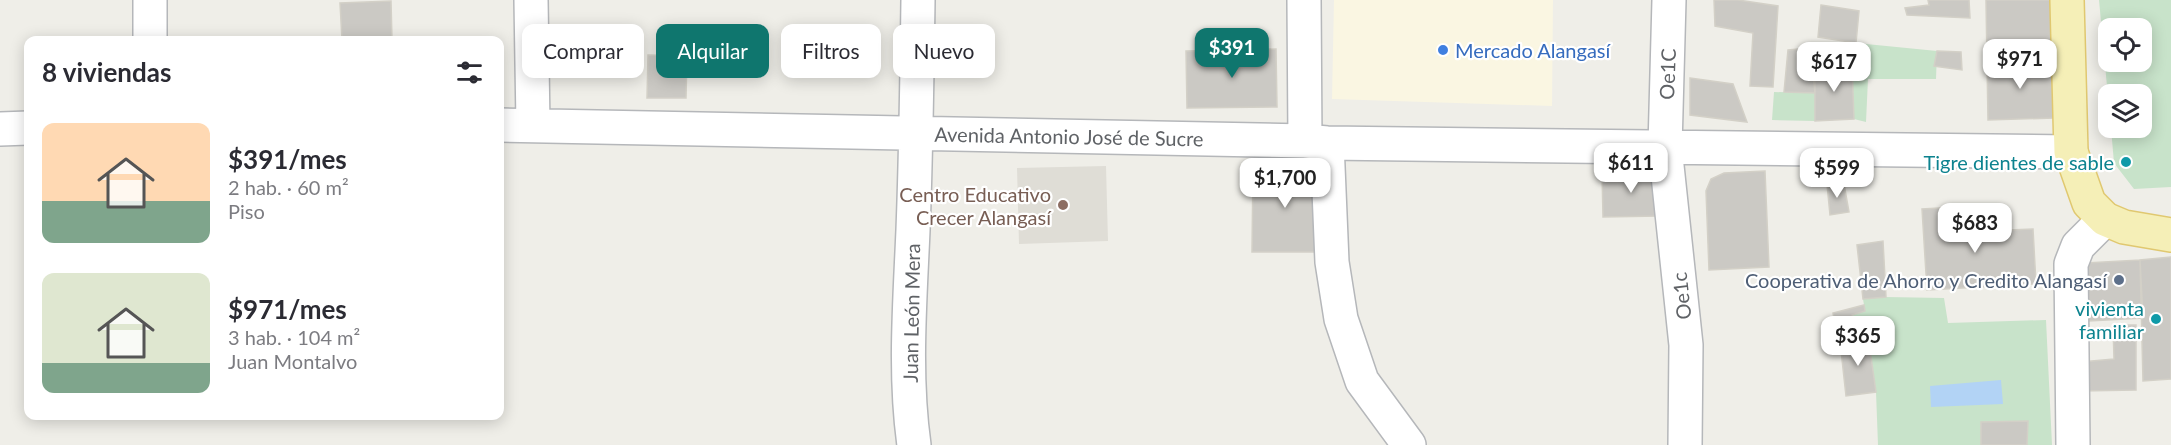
<!DOCTYPE html>
<html lang="es">
<meta charset="utf-8">
<style>
:root{--surface:#fff;--page:#f2f2f3;--text:#2b2b33;--muted:#7c7c81;--accent:#0f766e}
body{margin:0;font-family:Lato,sans-serif;background:var(--page);color:var(--text);height:100vh;display:flex;flex-direction:column;font-size:22px;white-space:nowrap}
*{box-sizing:border-box;margin:0}
p{font-size:20px;color:var(--muted)}
.icon{flex:none;width:33px;height:33px;fill:none;stroke:currentColor;stroke-width:2;stroke-linecap:round;stroke-linejoin:round}
.map{position:relative;flex:1;overflow:hidden}
.panel{position:absolute;left:24px;top:36px;width:480px;height:384px;display:flex;flex-direction:column;background:var(--surface);border-radius:12px;box-shadow:0 3px 15px #0003}
.panel>*{flex:none}
.hud{position:absolute;left:522px;top:24px;width:570px;height:54px;display:flex;gap:12px}
.buttons{position:absolute;left:2098px;top:18px;display:grid;gap:12px}
.buttons a{display:grid;place-items:center;width:54px;height:54px;border-radius:12px;background:var(--surface);box-shadow:0 3px 15px #0003;font-size:30px}
.price{position:absolute;translate:-50% -51px;padding:0 14px;border-radius:12px;background:#fff;color:#222;font-size:20px;line-height:39px;filter:drop-shadow(0 2px 3px #0008)}
.price::after{content:'';position:absolute;left:50%;top:36px;width:18px;height:14px;margin-left:-9px;background:inherit;clip-path:polygon(0 0,100% 0,50% 100%)}
.price.selected{background:var(--accent);color:#fff}
ul{padding:0;list-style:none}
li{display:flex;align-items:center;gap:18px;height:150px;padding:0 18px}
li span{display:grid;place-items:center;flex:none;width:168px;height:120px;border-radius:12px;color:#555}
li>.icon{margin-inline-start:auto}
span .icon{width:72px;height:72px;fill:#fffc;stroke-width:1}
li b{font-size:26px}
h2{display:flex;justify-content:space-between;align-items:center;height:72px;padding:0 18px;font-size:26px}
.pill{padding:0 21px;border-radius:12px;background:var(--surface);box-shadow:0 3px 15px #0003;font-size:21px;line-height:54px}
.pill.selected{background:var(--accent);color:#fff}
.map>svg:first-child{display:block}
.commercial{fill:#faf6e2}
.education{fill:#dfddd6}
.green{fill:#c8e3ca;fill-rule:evenodd}
.water{fill:#b2d3f5}
.building{fill:#cbc9c4;stroke:#d3d0c7;stroke-width:1.5}
.lines{fill:none;stroke-linecap:round;stroke-linejoin:round}
.minor-casing{stroke:#b5b7ba;stroke-width:36}
.major-casing{stroke:#e0c870;stroke-width:36}
.minor{stroke:#fff;stroke-width:33}
.major{stroke:#f5efb7;stroke-width:33}
.shop-dot{fill:#3f7fe0;stroke:#fff;stroke-width:2}
.culture-dot{fill:#0f9aa8;stroke:#fff;stroke-width:2}
.education-dot{fill:#8d6e63;stroke:#fff;stroke-width:2}
.service-dot{fill:#5c6f8a;stroke:#fff;stroke-width:2}
.labels{text-anchor:middle;dominant-baseline:central;stroke-width:4.5;stroke-linejoin:round;paint-order:stroke}
.shop-label{font-size:20px;fill:#366cbe;stroke:#fff;text-anchor:start}
.street-label{font-size:20px;fill:#5f6266;stroke:#fff}
.culture-label{font-size:20px;fill:#0d838f;stroke:#fff;text-anchor:end}
.education-label{font-size:20px;fill:#785e54;stroke:#fff;text-anchor:end}
.service-label{font-size:20px;fill:#4e5e75;stroke:#fff;text-anchor:end}
</style>
<div class="map">
<svg width="2171" height="445" viewBox="0 0 2171 445">
<rect width="100%" height="100%" fill="#efeee8"/>
<path class="commercial" d="M1334,0H1553L1552,106L1332,99Z"/>
<path class="education" d="M1106,166L1108,241L1019,244L1017,168Z"/>
<path class="green" d="M2099,0H2171V187L2134,189L2114,163L2111,128H2142V94H2109V108ZM2142,28V62H2109V28Z
M1856,43L1937,51L1936,79H1868L1866,122L1854,119L1852,64Z
M1774,92L1815,93V121L1772,120Z
M1886,297L1944,298L1948,323L2046,320L2052,445H1878L1876,392L1868,336L1858,338L1853,315L1865,311L1863,299Z"/>
<path class="water" d="M2001,380L2003,404L1931,407L1930,386Z"/>
<path class="building" d="M1714,0H1738L1778,6L1773,87L1750,86L1753,33L1715,26Z
M1928,0H1969L1970,18L1907,15L1905,8L1929,5Z
M1986,0H2051L2052,60L1987,62Z
M391,1L392,40H342L340,3Z
M1821,5L1859,11L1856,43L1818,37Z
M1810,48L1815,93L1784,92L1788,50Z
M1276,49L1277,107L1187,108L1186,51Z
M1937,51L1961,52L1962,70L1934,66Z
M648,55L687,56L686,98H647Z
M2052,60L2054,118L1988,120L1987,62Z
M1852,64L1854,119L1815,121V67Z
M1690,78L1733,84L1747,122L1690,115Z
M1317,165V252H1252L1253,166Z
M1659,171V216L1603,217L1602,173Z
M1765,171L1769,267L1709,270L1706,191L1711,179L1724,173Z
M1827,184H1844L1849,212L1830,215Z
M1957,207L1958,232L2033,229L2036,284L1927,290L1922,209Z
M1883,241L1886,297L1863,299L1857,245Z
M2171,257V379L2143,381L2140,260Z
M2140,260L2143,318L2089,321L2086,263Z
M1864,305L1865,311L1852,315L1858,338L1838,341L1833,313Z
M2113,325H2136V390L2081,391V362L2114,359Z
M1868,336L1876,392L1846,396L1840,341Z
M2028,421L2027,445H1981V422Z"/>
<g class="lines">
<g class="minor-casing">
<path id="minor" d="M150,0V40
M531,0L533,125
M1304,0L1305,141
M1669,0L1665,147L1686,345L1685,445
M500,125L1305,141L1327,143L2071,152
M0,129L28,128
M1327,143L1332,262L1341,319L1362,381L1409,445
M914,445C904,374 910,301 913,230C916,153 917,77 918,0
M2073,445L2071,264L2078,246L2105,219"/>
</g>
<g class="major-casing">
<path id="major" d="M2067,0L2071,152L2089,203L2105,219L2124,227L2171,235"/>
</g>
<use href="#minor" class="minor"/>
<use href="#major" class="major"/>
</g>
<circle class="shop-dot" cx="1443" cy="50" r="6"/>
<g class="culture-dot">
<circle cx="2126" cy="162" r="6"/>
<circle cx="2156" cy="319" r="6"/>
</g>
<circle class="education-dot" cx="1063" cy="205" r="6"/>
<circle class="service-dot" cx="2119" cy="280" r="6"/>
<g class="labels">
<g class="shop-label">
<text x="1455" y="50">Mercado Alangasí</text>
</g>
<g class="street-label">
<text transform="translate(1667 74) rotate(-88)">Oe1C</text>
<text transform="translate(1069 136) rotate(1)">Avenida Antonio José de Sucre</text>
<text transform="translate(1681 296) rotate(-96)">Oe1c</text>
<text transform="translate(911 313) rotate(-89)">Juan León Mera</text>
</g>
<g class="culture-label">
<text x="2114" y="162">Tigre dientes de sable</text>
<text x="2144" y="308">vivienta<tspan x="2144" dy="23">familiar</tspan></text>
</g>
<g class="education-label">
<text x="1051" y="194">Centro Educativo<tspan x="1051" dy="23">Crecer Alangasí</tspan></text>
</g>
<g class="service-label">
<text x="2107" y="280">Cooperativa de Ahorro y Credito Alangasí</text>
</g>
</g>
</svg>
<div class="buttons">
<a><svg class="icon" aria-label="locate" viewBox="0 0 24 24"><circle cx="12" cy="12" r="6"/><path d="M12 2v4M12 18v4M2 12h4M18 12h4"/></svg></a>
<a><svg class="icon" aria-label="layers" viewBox="0 0 24 24"><path d="M12 4l9 5-9 5-9-5zM3 14l9 5 9-5"/></svg></a>
</div>
<b class="price selected" style="left:1232px;top:79px">$391</b>
<b class="price" style="left:2020px;top:90px">$971</b>
<b class="price" style="left:1834px;top:93px">$617</b>
<b class="price" style="left:1631px;top:194px">$611</b>
<b class="price" style="left:1837px;top:199px">$599</b>
<b class="price" style="left:1285px;top:209px">$1,700</b>
<b class="price" style="left:1975px;top:254px">$683</b>
<b class="price" style="left:1858px;top:367px">$365</b>
<div class="hud">
<a class="pill">Comprar</a>
<a class="pill selected">Alquilar</a>
<a class="pill">Filtros</a>
<a class="pill">Nuevo</a>
</div>
<section class="panel">
<h2>8 viviendas<svg class="icon" aria-label="filters" viewBox="0 0 24 24"><path d="M4 7h16M4 17h16"/><circle cx="9" cy="7" r="2"/><circle cx="15" cy="17" r="2"/></svg></h2>
<ul>
<li><span style="background:linear-gradient(#ffd9b3 65%,#7fa58c 0)"><svg class="icon" aria-label="home" viewBox="0 0 24 24"><path d="M3 11l9-7 9 7M6 9v11h12V9"/></svg></span><div><b>$391/mes</b><p>2 hab. · 60 m²</p><p>Piso</p></div></li>
<li><span style="background:linear-gradient(#dfe7d0 75%,#7fa58c 0)"><svg class="icon" aria-label="home" viewBox="0 0 24 24"><path d="M3 11l9-7 9 7M6 9v11h12V9"/></svg></span><div><b>$971/mes</b><p>3 hab. · 104 m²</p><p>Juan Montalvo</p></div></li>
</ul>
</section>
</div>
